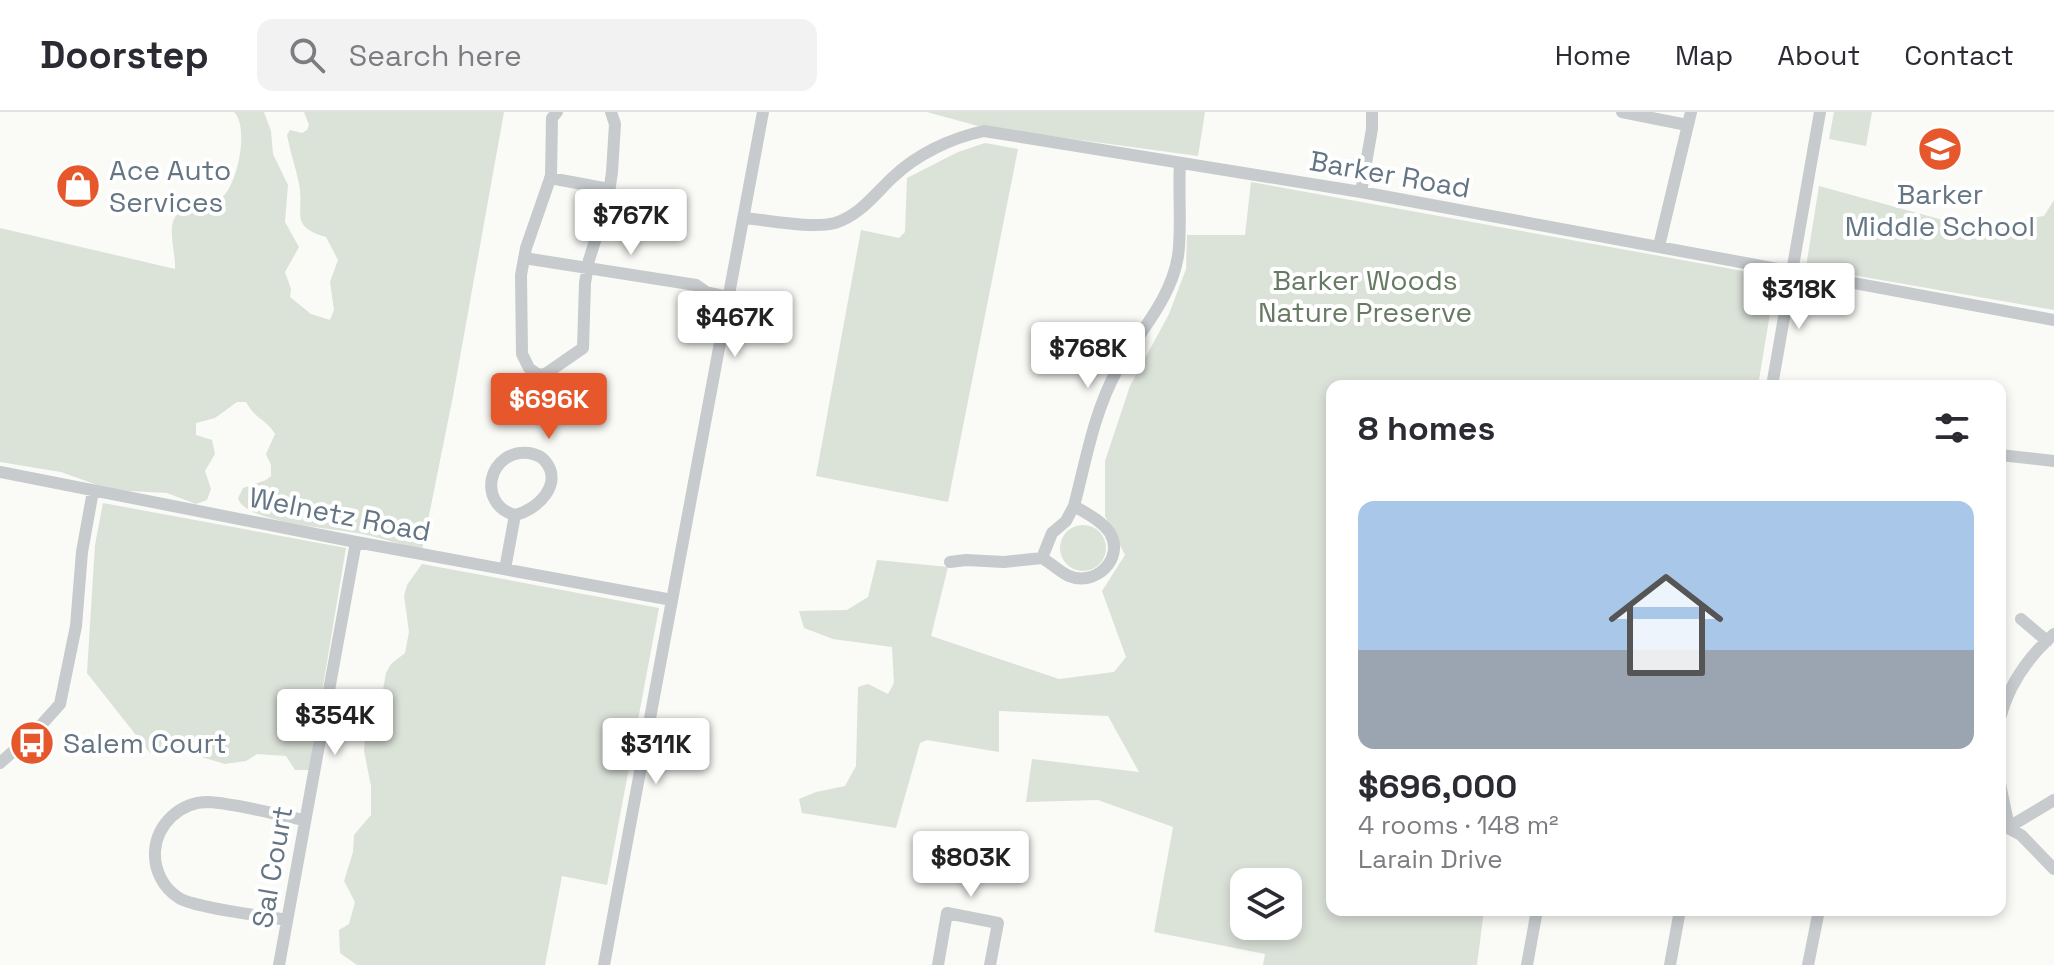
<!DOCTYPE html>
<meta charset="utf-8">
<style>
:root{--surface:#fff;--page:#f2f2f3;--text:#2b2b33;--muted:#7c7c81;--line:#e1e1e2;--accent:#e6582b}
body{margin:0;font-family:"Space Grotesk",sans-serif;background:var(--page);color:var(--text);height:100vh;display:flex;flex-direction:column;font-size:30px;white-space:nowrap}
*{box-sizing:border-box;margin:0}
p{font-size:26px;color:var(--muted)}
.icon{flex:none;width:44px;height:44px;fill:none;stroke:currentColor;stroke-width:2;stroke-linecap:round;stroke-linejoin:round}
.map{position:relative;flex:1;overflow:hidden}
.details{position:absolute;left:1326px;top:268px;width:680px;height:536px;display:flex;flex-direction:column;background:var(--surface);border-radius:16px;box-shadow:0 4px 12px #0003}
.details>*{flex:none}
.tools{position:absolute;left:1230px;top:756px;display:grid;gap:16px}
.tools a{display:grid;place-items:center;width:72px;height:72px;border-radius:16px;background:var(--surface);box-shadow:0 4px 12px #0003;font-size:40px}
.price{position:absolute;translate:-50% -68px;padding:0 18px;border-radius:8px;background:#fff;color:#222;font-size:26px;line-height:52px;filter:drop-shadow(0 2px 4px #0008)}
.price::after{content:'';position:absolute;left:50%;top:48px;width:24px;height:18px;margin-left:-12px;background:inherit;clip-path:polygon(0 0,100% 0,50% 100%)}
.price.current{background:var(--accent);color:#fff}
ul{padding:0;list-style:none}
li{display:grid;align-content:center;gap:16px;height:424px;padding:0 32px}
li+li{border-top:2px solid var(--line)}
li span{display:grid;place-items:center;height:248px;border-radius:16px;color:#555}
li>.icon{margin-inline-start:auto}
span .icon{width:144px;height:144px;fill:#fffc;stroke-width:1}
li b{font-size:34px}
h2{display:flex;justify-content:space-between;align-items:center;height:96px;padding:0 32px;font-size:34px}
header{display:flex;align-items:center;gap:48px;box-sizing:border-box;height:112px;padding:0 40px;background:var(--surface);border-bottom:2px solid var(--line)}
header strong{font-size:38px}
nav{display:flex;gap:44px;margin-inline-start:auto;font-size:28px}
.search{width:560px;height:72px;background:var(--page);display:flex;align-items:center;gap:20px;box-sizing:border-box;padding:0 28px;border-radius:16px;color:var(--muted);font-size:30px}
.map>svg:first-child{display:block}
.green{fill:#dbe2d8;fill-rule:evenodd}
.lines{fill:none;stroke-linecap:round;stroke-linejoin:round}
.minor{stroke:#c7cbce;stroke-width:12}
.labels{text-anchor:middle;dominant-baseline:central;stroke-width:8;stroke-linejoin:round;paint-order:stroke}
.poi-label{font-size:28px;fill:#647583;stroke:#fff;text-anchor:start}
.street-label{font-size:28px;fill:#647583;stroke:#fff}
.park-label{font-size:28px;fill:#677a63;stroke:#fff}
</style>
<header>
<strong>Doorstep</strong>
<div class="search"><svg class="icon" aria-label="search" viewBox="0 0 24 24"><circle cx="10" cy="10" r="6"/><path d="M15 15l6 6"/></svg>Search here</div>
<nav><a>Home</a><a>Map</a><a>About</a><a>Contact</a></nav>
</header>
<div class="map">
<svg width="2054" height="853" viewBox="0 0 2054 853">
<rect width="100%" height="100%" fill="#fafaf7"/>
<path class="green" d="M234,0H264L271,19L273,42L288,73L285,110L299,135L285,160L291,177L290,185L311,202L330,208L334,198L330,170L338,148L326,125C288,114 305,101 299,72C296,56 290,40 287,23L290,18L302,21L307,18L309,13L304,0H504L453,284L422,438C403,434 386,427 367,423C342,417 245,412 238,386L243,376L266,368L271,364V353L266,342L275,322C266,307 256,308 246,290H237L215,306L196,311V323L212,328L215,342L205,359L211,377L207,388L196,392L167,381L111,378L61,360L0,350V116L175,157C176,143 168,119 174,107C182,92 207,94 220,87C237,77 250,15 234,0Z
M927,0H1205L1198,44L978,14Z
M1834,0H1872L1866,34L1829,27Z
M985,31L1018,37L948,390L816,364L861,118L899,126L905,120L907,66L958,40Z
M1251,70L1776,165L1758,274H1332V798H1484L1477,853H1263L1265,842L1154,820L1173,715L1098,688L1026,690L1032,647L1139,660L1108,604L999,599V640L927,628L920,631L896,716L802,701L799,687L816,680L845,674L856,654L858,575L868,572L888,582L894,571L892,535L833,527L804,516L799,499L847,498L868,485L877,448L948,455L931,524L1059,567L1114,560L1126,545L1102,479L1125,443L1105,404V349L1130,274L1169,202L1186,157L1187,123H1245ZM1244,770H1288V814H1244Z
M1819,74L1972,116L2044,104L2054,88V198L1806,155Z
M103,391L346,436L309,658H295L286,644L257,642L246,649L225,652L168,635L150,641L87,561L95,433Z
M1060 436a23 23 0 1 1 46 0a23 23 0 1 1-46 0Z
M422,452L659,496L607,773L562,764L545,853H357L340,841L339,818L349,812L355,790L344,769L353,740L354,723L371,703V674L364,639L365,627L380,595L386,561L391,552L405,541L409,520L404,484L407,473Z"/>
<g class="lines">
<path class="minor" d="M557,0L552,6L551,64L526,136L521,163L522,242L529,256L537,262L544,263L583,236L585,171L589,148L608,88L612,60L615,12L611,0
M1622,0L1687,13
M550,66L609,77
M1361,80L1372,17V0
M743,106C768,108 811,117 835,111C860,103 874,83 892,66C917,42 951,26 984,19L1361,80L2054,208
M1659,134L1691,0
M524,146L696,173L706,180L729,185
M1772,274L1820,0
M2000,343L2054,349
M0,360L356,430L672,488
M1042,446C1051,451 1060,460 1069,464C1095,475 1125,447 1110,421C1102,409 1086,401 1074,394
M950,450L966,448L1004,450L1042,446L1052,421L1066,409L1074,394C1086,348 1094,300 1117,258C1138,221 1171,188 1178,144C1182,118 1178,80 1180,51
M505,457L515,403C538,398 564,371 545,349C541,344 535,342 529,341C488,337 476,392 515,403
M2021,507L2047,529
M2000,606C2009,572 2028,545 2054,522
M0,651L34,621L60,592L76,514L82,440L93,379
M2000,672L2009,715L2054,688
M2002,713L2021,723L2054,757
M287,808C264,804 195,796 179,786C163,776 154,758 155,739C157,712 180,690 208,690C235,691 277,703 305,708
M279,853L356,430
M604,853L763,0
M938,853L947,801L998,811L990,853
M1527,853L1537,798
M1670,853L1680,798
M1808,853L1819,798"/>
</g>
<defs>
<g id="school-disc" transform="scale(2.3)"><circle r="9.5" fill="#e6582b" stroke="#fff"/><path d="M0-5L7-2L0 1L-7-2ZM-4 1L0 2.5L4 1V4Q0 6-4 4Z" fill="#fff"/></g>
<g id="shop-disc" transform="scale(2.3)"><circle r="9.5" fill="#e6582b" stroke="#fff"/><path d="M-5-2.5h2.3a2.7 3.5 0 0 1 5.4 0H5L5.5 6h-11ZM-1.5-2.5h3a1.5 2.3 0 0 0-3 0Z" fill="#fff"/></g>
<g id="bus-disc" transform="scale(2.3)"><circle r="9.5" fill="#e6582b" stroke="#fff"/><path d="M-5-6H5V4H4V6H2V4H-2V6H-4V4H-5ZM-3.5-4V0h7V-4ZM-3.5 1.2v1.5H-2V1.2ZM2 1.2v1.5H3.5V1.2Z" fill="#fff"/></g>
</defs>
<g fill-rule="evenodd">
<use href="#school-disc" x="1940" y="37"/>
<use href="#shop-disc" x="78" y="74"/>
<use href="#bus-disc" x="32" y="631"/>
</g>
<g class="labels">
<g class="poi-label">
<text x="109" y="58">Ace Auto<tspan x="109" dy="32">Services</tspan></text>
<text x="1940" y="82" text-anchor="middle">Barker<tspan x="1940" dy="32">Middle School</tspan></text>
<text x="63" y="631">Salem Court</text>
</g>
<g class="street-label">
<text transform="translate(1390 62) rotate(10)">Barker Road</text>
<text transform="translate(340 402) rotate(11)">Welnetz Road</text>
<text transform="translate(272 755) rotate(-80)">Sal Court</text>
</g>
<g class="park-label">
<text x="1365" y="168">Barker Woods<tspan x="1365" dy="32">Nature Preserve</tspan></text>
</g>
</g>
</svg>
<div class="tools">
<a><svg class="icon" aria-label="layers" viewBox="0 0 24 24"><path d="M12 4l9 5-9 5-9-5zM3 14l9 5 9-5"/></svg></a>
</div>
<b class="price" style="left:631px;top:145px">$767K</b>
<b class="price" style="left:1799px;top:219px">$318K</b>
<b class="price" style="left:735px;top:247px">$467K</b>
<b class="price" style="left:1088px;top:278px">$768K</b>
<b class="price current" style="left:549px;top:329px">$696K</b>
<b class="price" style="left:335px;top:645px">$354K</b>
<b class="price" style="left:656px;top:674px">$311K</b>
<b class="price" style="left:971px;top:787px">$803K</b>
<section class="details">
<h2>8 homes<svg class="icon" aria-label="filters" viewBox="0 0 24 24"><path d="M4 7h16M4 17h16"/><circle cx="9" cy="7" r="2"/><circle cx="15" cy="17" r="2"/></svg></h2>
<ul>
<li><span style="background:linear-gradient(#a9c7e8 60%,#9aa5b1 0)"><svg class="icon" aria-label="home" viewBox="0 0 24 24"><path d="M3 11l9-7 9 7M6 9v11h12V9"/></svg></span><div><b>$696,000</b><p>4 rooms · 148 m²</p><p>Larain Drive</p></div></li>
</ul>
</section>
</div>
